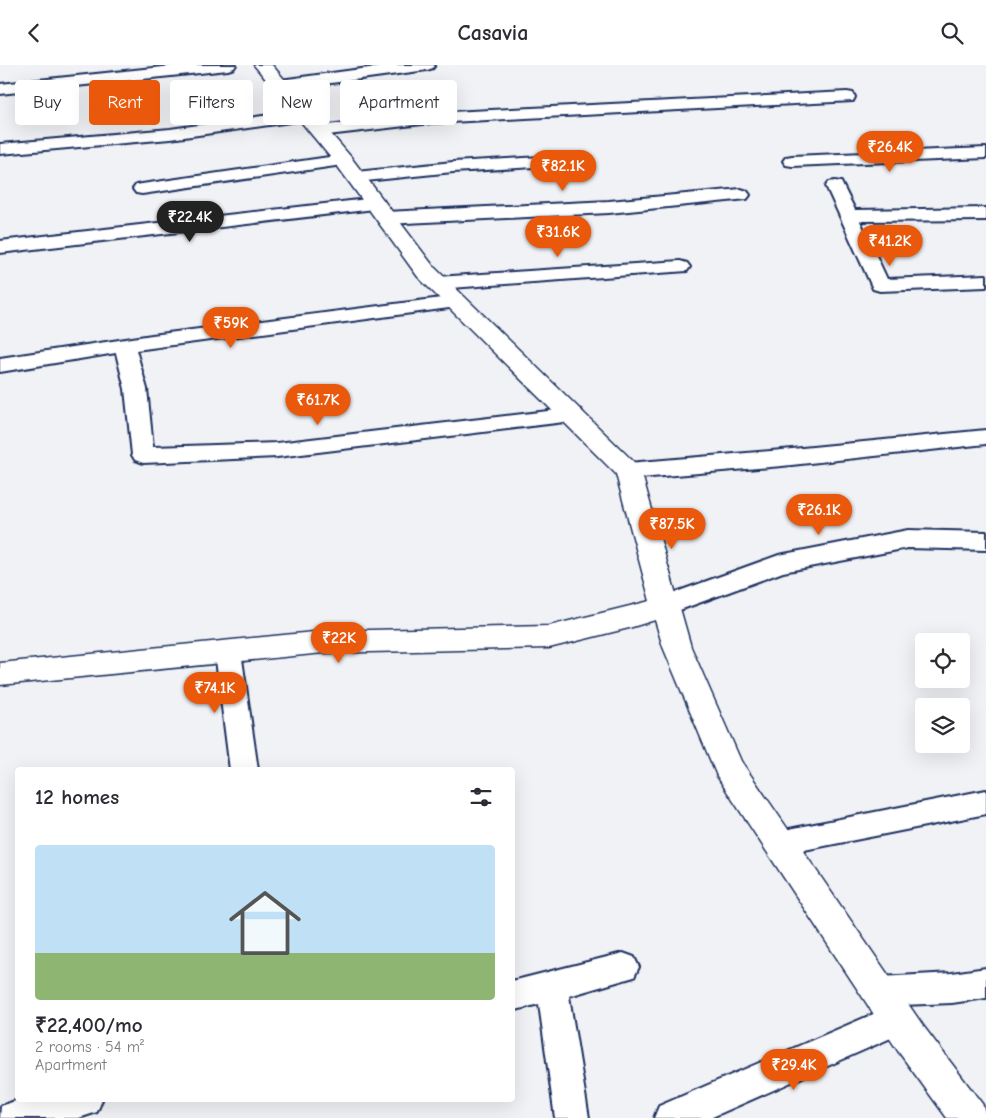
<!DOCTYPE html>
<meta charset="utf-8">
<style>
:root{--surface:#fff;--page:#f7f7f7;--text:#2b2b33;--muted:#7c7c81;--line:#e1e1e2;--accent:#ea580c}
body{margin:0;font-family:"Comic Neue",sans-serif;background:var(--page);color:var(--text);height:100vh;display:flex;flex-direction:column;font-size:19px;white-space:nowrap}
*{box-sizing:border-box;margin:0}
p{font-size:16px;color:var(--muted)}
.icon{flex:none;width:28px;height:28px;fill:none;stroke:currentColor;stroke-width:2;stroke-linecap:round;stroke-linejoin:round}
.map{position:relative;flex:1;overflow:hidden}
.side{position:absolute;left:15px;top:702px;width:500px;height:335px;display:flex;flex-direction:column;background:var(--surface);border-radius:5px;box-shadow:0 5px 20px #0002}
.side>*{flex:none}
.banner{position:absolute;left:15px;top:15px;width:500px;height:45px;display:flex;gap:10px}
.fabs{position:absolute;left:915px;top:568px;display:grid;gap:10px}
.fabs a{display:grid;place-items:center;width:55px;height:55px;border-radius:5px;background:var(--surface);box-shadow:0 5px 20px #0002;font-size:25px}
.price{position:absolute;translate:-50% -42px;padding:0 11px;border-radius:18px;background:var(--accent);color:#fff;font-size:16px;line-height:32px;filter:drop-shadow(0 1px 2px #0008)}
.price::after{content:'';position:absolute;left:50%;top:30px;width:15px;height:11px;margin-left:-8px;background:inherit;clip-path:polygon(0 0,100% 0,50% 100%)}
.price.current{background:#222;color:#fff}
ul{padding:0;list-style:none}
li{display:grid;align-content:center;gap:10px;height:265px;padding:0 20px}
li+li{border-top:1px solid var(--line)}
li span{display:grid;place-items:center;height:155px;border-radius:5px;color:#555}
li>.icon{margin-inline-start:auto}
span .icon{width:90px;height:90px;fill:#fffc;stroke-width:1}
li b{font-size:21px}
h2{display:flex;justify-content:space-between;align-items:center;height:60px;padding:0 20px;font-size:21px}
.chip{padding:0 18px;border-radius:5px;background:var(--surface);box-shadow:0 5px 20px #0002;font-size:18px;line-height:45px}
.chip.current{background:var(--accent);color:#fff}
header{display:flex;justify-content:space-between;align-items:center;height:65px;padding:0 20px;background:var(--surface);font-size:22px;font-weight:600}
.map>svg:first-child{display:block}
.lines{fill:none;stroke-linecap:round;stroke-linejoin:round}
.street-casing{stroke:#1b2f5e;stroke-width:4}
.secondary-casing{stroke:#1b2f5e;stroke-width:3}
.street{fill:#fff;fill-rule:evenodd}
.secondary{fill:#fff;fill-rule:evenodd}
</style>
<header><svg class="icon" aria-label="back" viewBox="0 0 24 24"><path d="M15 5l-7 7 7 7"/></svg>Casavia<svg class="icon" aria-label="search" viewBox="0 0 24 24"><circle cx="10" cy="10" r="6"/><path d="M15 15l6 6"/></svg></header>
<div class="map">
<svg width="986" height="1053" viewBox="0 0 986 1053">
<rect width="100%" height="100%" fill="#f1f2f5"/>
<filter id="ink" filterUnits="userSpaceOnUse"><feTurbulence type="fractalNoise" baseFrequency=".02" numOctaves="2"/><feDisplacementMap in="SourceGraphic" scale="10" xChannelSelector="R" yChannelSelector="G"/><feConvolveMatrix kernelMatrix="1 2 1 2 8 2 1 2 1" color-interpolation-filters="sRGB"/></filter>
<g filter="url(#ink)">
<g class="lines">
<g class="street-casing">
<path id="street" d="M182,0H236L234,3L228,5L0,29V19Z
M391,0H435L433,3L427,5L280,25L274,23L272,20L274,17L280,15Z
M847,27L853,28L855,32L853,36L431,58L319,71L313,70L310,66L313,62L319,61L431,48Z
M306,45L312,46L314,50L312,54L170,74L0,89V79L170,64Z
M986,83V93L792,101L786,100L783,96L786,92L792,91Z
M343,90L349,91L352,95L349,99L142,129L136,128L133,124L136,120L142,119Z
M577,90L583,91L586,95L583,99L453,107L356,117L350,116L347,112L350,108L356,107L453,97Z
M835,116L841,117L855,145L986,143V155L860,156L887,214L986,210V222L880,226L873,224L826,121L829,117Z
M741,124L747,126L750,130L747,134L609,148L386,159L379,157L377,153L379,149L386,147L609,136Z
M376,133L383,135L385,139L383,143L0,188V176Z
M680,196L687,198L690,202L687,206L437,224L430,222L427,218L430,214L437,212Z
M457,231L464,233L467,237L464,241L136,285L147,324L153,382L277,378L573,343L581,345L584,350L581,355L277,392L143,398L135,395L132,390L125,324L116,288L0,307V293L152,270Z
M986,365V379L782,401L628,414L620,411L617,406L620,401L628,398L782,385Z
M908,465L986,467V485L908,483L783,507L666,550L657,548L653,541L657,534L779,490Z
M228,577L237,580L241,587L258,705H230L215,587L219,580Z
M986,725V749L779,790L769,787L764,778L769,769L779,766Z
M623,888L634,892L639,902L634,912L569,931L589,1053H555L539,939L512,946V916Z
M986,903V933L952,938L902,940L909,943L914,954L909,965L710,1053H654L659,1041L892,941L880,942L869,937L864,927L869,917L880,912L952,908Z
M18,1035H102L97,1047L79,1053H0L1,1041Z"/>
</g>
<g class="secondary-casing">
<path id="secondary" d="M254,0H272L350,91L434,202L637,400L641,406L691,582L741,696L924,962L983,1040L986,1053H947L898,986L717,711L663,582L655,555L629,563L549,583L324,588L0,620V598L324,566L549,561L650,536L616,409L418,212L336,99Z"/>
</g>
<use href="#street" class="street"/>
<use href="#secondary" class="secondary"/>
</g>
</g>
</svg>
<div class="fabs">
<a><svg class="icon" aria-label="locate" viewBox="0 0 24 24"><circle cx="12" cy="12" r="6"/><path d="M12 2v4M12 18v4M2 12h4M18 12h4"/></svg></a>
<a><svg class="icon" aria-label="layers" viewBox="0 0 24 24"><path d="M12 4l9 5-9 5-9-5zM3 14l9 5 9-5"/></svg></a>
</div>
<b class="price" style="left:890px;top:108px">₹26.4K</b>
<b class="price" style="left:563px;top:127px">₹82.1K</b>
<b class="price current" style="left:190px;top:178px">₹22.4K</b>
<b class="price" style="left:558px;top:193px">₹31.6K</b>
<b class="price" style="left:890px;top:202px">₹41.2K</b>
<b class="price" style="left:231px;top:284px">₹59K</b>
<b class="price" style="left:318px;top:361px">₹61.7K</b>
<b class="price" style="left:819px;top:471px">₹26.1K</b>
<b class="price" style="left:672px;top:485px">₹87.5K</b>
<b class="price" style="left:339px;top:599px">₹22K</b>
<b class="price" style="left:215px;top:649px">₹74.1K</b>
<b class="price" style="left:794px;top:1026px">₹29.4K</b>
<div class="banner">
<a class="chip">Buy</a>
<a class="chip current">Rent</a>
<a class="chip">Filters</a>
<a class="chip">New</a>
<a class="chip">Apartment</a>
</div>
<section class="side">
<h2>12 homes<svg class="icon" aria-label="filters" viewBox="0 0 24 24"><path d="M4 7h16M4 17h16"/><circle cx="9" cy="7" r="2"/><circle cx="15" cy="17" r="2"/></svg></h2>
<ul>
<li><span style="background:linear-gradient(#bfe0f5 70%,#8fb573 0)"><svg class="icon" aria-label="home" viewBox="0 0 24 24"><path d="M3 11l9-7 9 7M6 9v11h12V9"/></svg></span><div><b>₹22,400/mo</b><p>2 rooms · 54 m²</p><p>Apartment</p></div></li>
</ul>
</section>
</div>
